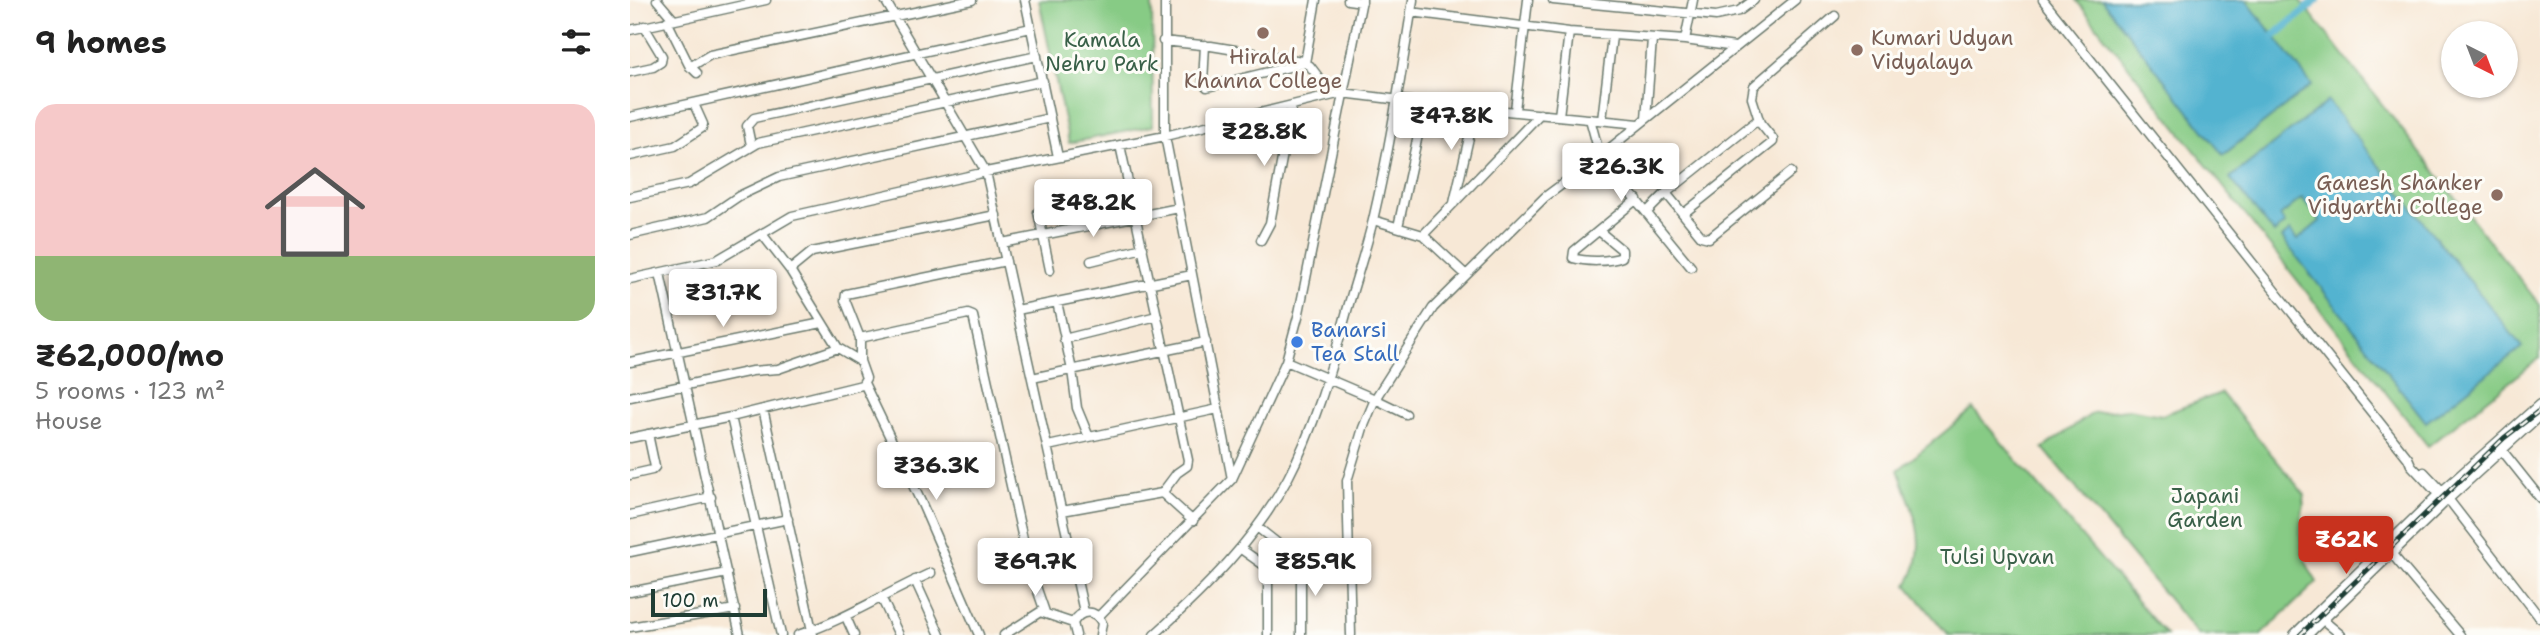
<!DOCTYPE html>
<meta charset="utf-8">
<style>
:root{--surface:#fff;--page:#f6f6f6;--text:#222;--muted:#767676;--accent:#c8321e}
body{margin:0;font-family:"Shantell Sans",sans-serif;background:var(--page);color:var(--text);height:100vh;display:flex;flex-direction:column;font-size:26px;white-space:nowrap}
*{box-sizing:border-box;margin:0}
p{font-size:23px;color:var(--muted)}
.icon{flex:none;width:38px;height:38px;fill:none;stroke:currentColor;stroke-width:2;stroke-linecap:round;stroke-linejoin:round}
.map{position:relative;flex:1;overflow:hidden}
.drawer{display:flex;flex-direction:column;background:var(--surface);width:630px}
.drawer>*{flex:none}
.needle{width:46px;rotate:138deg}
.buttons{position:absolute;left:1811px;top:21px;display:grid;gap:14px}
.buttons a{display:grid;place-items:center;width:77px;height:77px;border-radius:50%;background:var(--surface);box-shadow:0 2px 5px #0004;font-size:35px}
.scale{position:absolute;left:21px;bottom:18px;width:116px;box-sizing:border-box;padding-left:7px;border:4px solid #1f3d34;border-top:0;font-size:19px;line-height:24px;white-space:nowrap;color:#1f3d34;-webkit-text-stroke:5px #fdfcf7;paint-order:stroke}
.price{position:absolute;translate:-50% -60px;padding:0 16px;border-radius:7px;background:#fff;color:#222;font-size:23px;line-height:46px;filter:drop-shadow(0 2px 4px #0008)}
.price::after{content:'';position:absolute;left:50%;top:42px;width:21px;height:16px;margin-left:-10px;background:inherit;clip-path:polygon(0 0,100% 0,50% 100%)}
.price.selected{background:var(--accent);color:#fff}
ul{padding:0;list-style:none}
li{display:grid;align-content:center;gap:14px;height:371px;padding:0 35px}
li span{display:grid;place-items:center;height:217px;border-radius:21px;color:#555}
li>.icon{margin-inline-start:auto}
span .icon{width:126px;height:126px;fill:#fffc;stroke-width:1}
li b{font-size:30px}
h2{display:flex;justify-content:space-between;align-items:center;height:84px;padding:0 35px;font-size:30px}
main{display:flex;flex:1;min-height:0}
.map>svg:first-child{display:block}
.green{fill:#87cb85;stroke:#53845c;stroke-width:2}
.water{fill:#52b3d0;stroke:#387882;stroke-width:2}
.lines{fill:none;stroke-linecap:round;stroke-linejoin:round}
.canal{stroke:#52b3d0;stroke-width:8}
.minor-casing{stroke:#6b796d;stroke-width:11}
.major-casing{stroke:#6b796d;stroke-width:13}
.minor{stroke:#fff;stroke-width:8}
.major{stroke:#fff;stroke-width:10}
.rail-casing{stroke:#1f3d34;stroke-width:5}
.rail{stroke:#fdfcf7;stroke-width:2.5;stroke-dasharray:8;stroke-linecap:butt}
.education-dot{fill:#8d6e63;stroke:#fdfcf7;stroke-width:2.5}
.shop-dot{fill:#3f7fe0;stroke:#fdfcf7;stroke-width:2.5}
.labels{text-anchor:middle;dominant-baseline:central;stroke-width:6;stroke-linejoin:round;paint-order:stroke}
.education-label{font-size:21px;fill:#785e54;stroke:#fdfcf7;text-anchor:start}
.park-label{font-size:21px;fill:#396048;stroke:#fdfcf7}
.shop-label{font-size:21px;fill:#366cbe;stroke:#fdfcf7;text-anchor:start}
</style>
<main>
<section class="drawer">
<h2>9 homes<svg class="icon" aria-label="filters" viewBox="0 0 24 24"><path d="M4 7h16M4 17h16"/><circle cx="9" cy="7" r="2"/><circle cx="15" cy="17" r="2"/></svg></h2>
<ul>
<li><span style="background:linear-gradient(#f6c9c9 70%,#8fb573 0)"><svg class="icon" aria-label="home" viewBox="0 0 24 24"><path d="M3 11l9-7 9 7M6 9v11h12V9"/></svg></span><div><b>₹62,000/mo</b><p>5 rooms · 123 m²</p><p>House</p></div></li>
</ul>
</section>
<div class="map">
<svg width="1910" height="635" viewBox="0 0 1910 635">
<rect width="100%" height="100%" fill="#fdfcf7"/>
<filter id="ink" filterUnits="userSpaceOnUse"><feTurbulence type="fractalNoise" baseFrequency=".0143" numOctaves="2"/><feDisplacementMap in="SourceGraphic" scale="14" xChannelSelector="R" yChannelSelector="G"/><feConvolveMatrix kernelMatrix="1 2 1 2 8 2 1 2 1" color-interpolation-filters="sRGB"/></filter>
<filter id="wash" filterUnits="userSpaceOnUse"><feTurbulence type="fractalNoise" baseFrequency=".00686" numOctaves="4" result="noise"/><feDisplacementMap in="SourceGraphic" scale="28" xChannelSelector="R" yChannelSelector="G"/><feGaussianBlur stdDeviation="1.57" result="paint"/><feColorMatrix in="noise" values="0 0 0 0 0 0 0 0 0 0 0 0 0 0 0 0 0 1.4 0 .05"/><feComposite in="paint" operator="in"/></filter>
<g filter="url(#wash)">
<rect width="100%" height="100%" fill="#f7e8d6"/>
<path class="green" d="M409,0H522L523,126L439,143Z
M1446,0H1670L1910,305V358L1798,446Z
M1591,393L1675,495C1669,530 1666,551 1687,582L1631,635H1568L1413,448L1463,413L1498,409L1532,415Z
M1343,409L1536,635H1318L1277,585C1302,546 1282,509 1268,470Z"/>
<path class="water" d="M1472,0H1616L1682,85L1593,155Z
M1698,101L1892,347L1796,422L1652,238L1660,231L1667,240L1690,221L1672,198L1650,216L1655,224L1644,233L1600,178Z"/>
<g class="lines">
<path class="canal" d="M1644,36L1687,0"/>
</g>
</g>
<g filter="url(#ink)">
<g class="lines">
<g class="minor-casing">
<path id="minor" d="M27,0L44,20
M255,0L356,172L454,612
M395,0L428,157
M535,0V136L602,479
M718,0L732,2
M923,0L1086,16L1109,11L1124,0
M1413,0L1778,458L1781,465L1811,497
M781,12L939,32L1055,40L1105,47
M37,21L59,65L67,73
M0,30L136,0
M1055,40L1063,0
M533,41L581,46L672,61L680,66L702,95
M575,45L573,83L577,87L675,63L686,0
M60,67L80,55L342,0
M0,72L23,67L31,62L32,56L14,26
M885,110L898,0
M929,116L939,32
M0,117L401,28
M960,119L970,156L1061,267
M1016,119L1022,39
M972,120L982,36
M1130,123L1122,98L1124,86L1205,16
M121,145L117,126L124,118L407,56
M490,145L558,460L557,466L547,473L532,493
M0,156L45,146L72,128L73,124L64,104
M0,197L59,184L128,143L413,81
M824,203L846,107
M408,212L420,270
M1017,212L1036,193
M1053,214L1143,142V139L1130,123L1125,122L1036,193L1071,236L1079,238L1161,172
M743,220L793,235L835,274
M768,227L795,103
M969,231L992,250V257C979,262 956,262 943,258L944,251L1007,199
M132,234L160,270
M0,235L78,217L109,196L149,177L420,118
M793,235L910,114
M631,240L640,223L662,105
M372,243L549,208
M461,261L513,248
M30,273L110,635
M0,279L87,260L162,216L356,172L535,136L712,93L795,103L1009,124
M427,302L442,370L447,408L459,437
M387,310L562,275
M230,338L338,314L343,316L399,566L415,612
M434,339L527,316
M230,361L208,348L160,270L182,252L366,215
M656,361L745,399L776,414
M0,362L192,323
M402,378L576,342
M234,383L292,504L349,635
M0,397L122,371L148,369L208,348
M133,409L183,635
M101,417L151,635
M0,438L101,417L232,385L236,378L230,361V338L215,300L216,294L376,261
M418,446L588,409
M1871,449L1910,498
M1794,472L1812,491L1910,618
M0,475L22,470L25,467L18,434
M432,511L532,493L563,521
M0,515L81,497
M627,527L665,557L679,565L720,572
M611,549L635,566L638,571V635
M0,552L158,519
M1761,553L1830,635
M285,580L310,635
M0,592L97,573
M251,597L269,635
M469,616L602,479L656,361L669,313L732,0
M216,617L224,635
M1693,620L1711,635
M0,627L105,609
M168,635C215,620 256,593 301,573
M374,635L410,612L443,623
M446,635L443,623C451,609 465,609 472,623L470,635
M524,635C576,588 625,540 658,478C685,427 700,372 715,318C724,285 735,253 743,220C760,148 771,74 783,0
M671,635V561
M721,635L717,481L733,428L745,399L803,308L915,197L970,156L1165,0"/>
</g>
<g class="major-casing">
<path id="major" d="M1665,635L1808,496L1910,405
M1676,635L1817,499L1910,414"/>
</g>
<use href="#minor" class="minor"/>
<use href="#major" class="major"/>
<g class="rail-casing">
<path id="rail" d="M1670,635L1874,438L1910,410"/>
</g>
<use href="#rail" class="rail"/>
</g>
</g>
<g class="education-dot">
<circle cx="633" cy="33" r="7"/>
<circle cx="1227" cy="50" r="7"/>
<circle cx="1867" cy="195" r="7"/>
</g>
<circle class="shop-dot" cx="667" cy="342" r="7"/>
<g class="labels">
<g class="education-label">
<text x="1241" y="38">Kumari Udyan<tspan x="1241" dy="24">Vidyalaya</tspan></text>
<text x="633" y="57" text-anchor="middle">Hiralal<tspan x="633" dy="24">Khanna College</tspan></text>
<text x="1853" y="183" text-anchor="end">Ganesh Shanker<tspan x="1853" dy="24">Vidyarthi College</tspan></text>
</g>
<g class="park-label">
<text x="472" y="40">Kamala<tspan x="472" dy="24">Nehru Park</tspan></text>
<text x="1575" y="496">Japani<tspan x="1575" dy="24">Garden</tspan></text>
<text x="1367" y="557">Tulsi Upvan</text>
</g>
<g class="shop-label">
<text x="681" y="330">Banarsi<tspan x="681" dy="24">Tea Stall</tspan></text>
</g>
</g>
</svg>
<div class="buttons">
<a><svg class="needle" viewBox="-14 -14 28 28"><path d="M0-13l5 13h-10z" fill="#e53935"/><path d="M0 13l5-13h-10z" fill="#767676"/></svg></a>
</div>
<div class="scale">100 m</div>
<b class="price" style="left:821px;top:152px">₹47.8K</b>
<b class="price" style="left:634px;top:168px">₹28.8K</b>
<b class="price" style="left:991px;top:203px">₹26.3K</b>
<b class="price" style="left:463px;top:239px">₹48.2K</b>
<b class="price" style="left:93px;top:329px">₹31.7K</b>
<b class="price" style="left:306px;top:502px">₹36.3K</b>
<b class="price selected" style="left:1716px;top:576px">₹62K</b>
<b class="price" style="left:405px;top:598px">₹69.7K</b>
<b class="price" style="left:685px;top:598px">₹85.9K</b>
</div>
</main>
